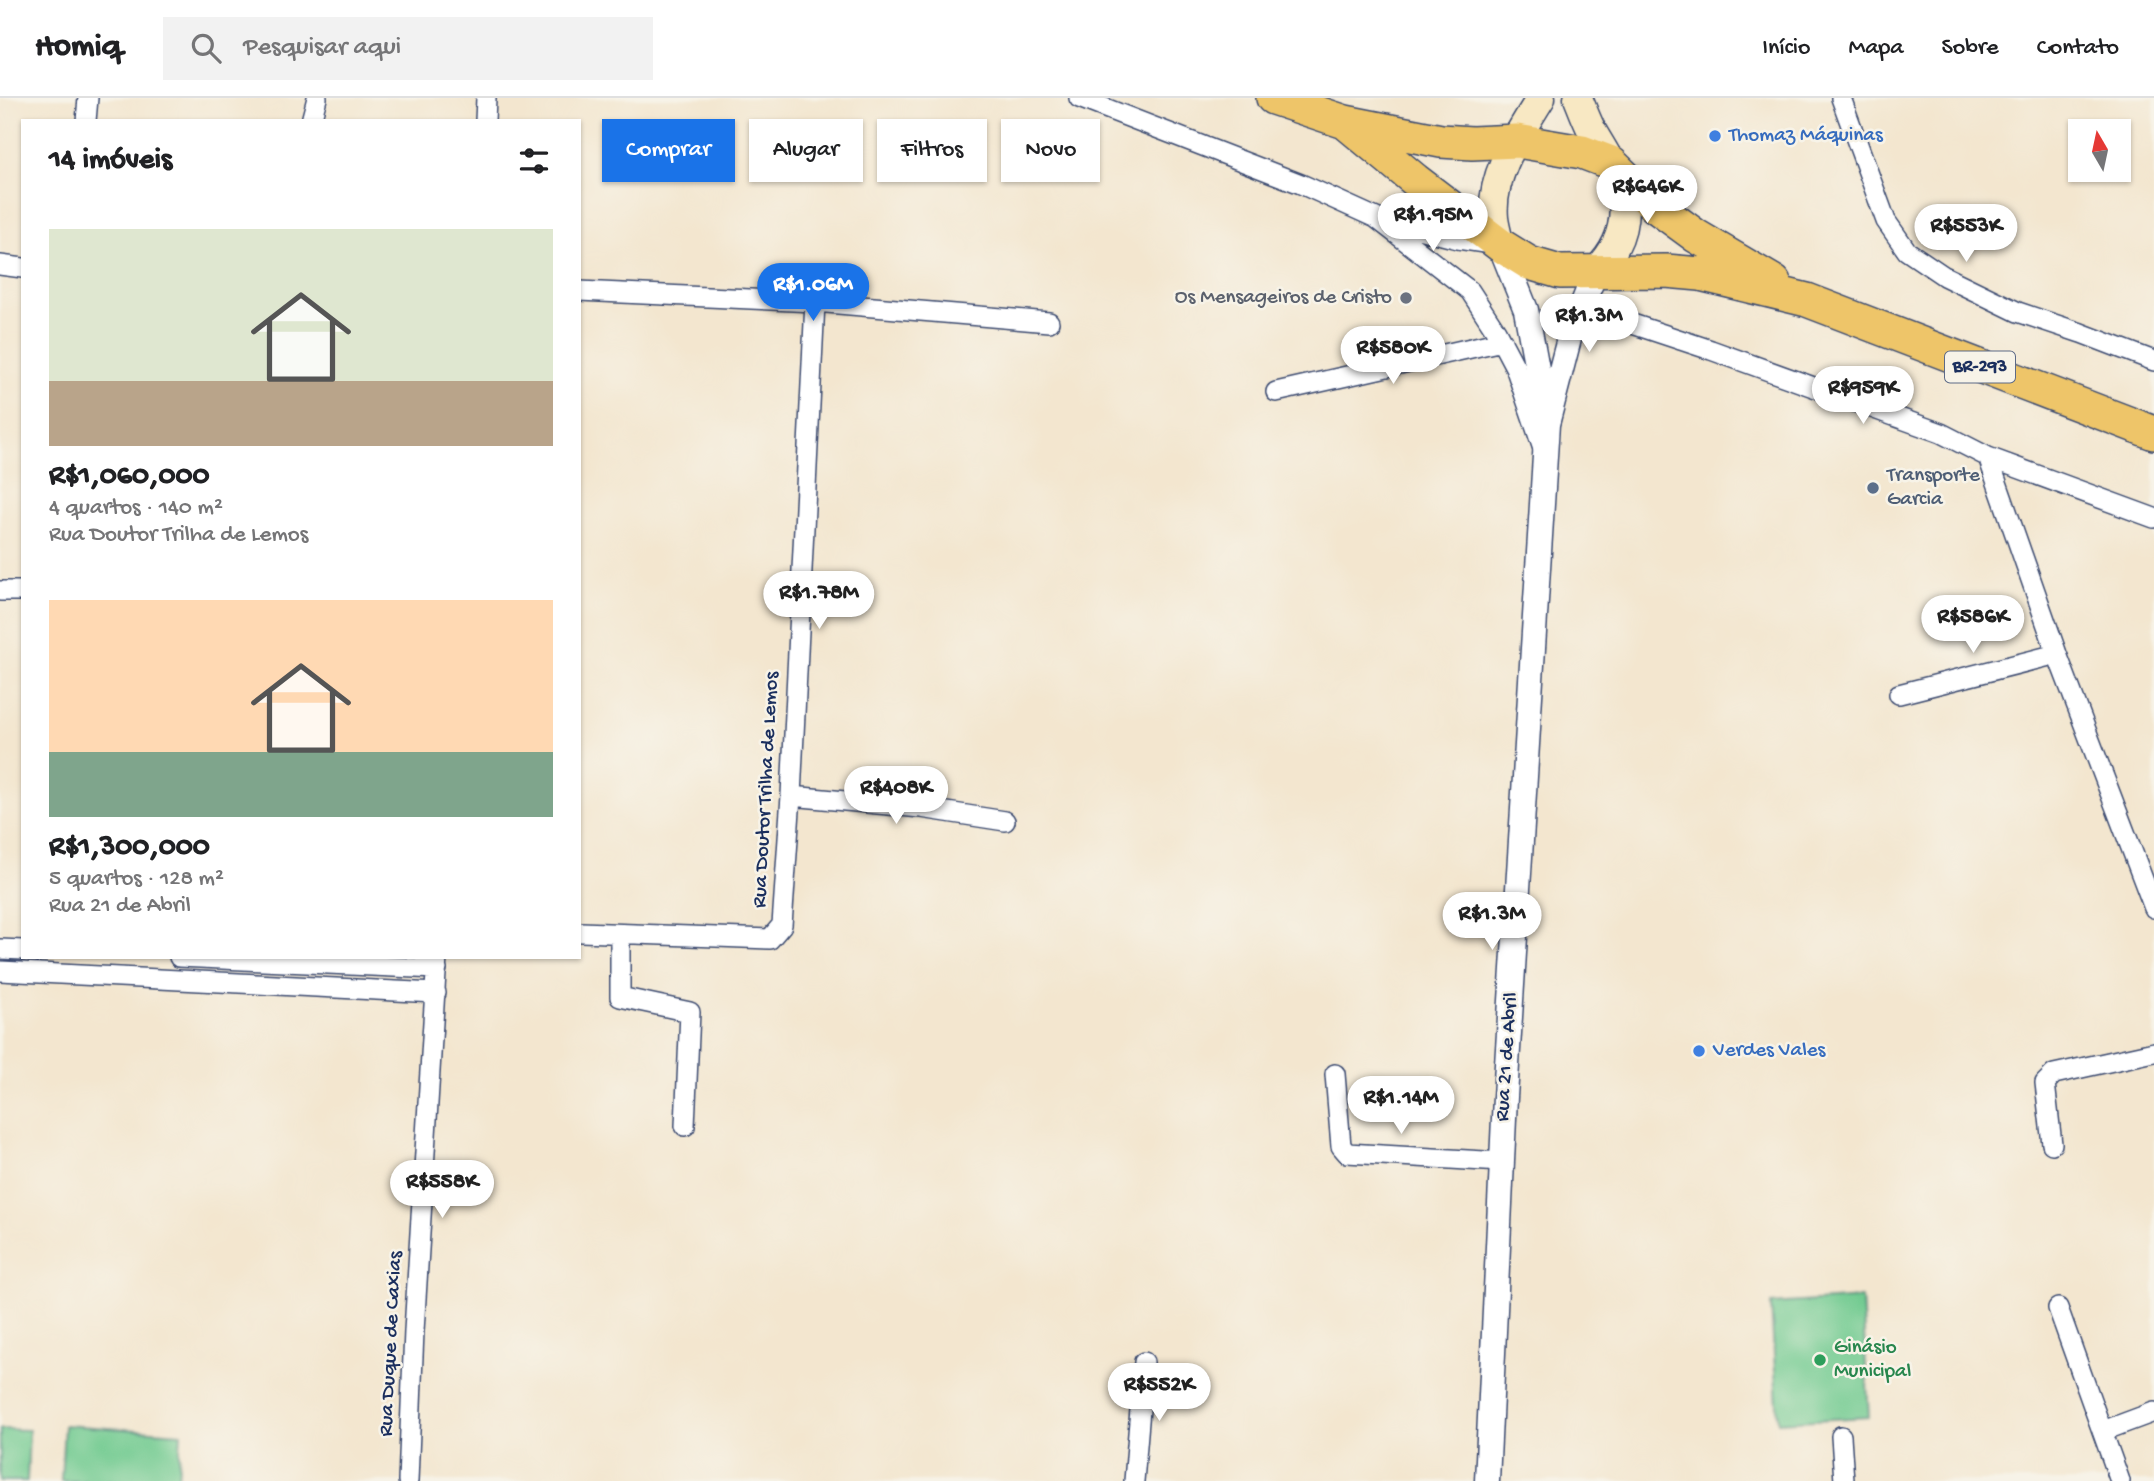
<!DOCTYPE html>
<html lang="pt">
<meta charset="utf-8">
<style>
:root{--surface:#fff;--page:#f2f2f2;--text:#202124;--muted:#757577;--line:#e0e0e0;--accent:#1a73e8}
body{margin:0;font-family:"Gochi Hand",sans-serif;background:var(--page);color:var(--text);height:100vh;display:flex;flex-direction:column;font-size:26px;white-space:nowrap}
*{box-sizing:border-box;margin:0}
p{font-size:23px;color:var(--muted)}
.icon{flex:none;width:38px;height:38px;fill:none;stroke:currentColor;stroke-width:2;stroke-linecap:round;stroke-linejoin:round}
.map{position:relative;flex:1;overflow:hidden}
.details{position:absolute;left:21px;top:21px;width:560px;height:840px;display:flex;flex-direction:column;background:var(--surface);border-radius:0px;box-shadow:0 2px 5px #0004}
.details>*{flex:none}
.guide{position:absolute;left:602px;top:21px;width:665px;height:63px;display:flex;gap:14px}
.needle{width:46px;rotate:351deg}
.tools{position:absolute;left:2068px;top:21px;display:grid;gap:14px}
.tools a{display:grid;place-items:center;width:63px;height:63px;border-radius:0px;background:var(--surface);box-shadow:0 2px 5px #0004;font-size:35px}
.price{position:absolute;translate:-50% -60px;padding:0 16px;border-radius:24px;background:#fff;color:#222;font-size:23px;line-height:46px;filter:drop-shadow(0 2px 4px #0008)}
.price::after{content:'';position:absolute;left:50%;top:42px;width:21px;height:16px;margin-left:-10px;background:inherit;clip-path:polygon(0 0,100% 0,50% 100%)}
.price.current{background:var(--accent);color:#fff}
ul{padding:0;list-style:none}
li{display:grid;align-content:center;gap:14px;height:371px;padding:0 28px}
li span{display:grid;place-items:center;height:217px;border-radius:0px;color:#555}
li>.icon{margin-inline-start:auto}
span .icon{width:126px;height:126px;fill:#fffc;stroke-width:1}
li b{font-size:30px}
h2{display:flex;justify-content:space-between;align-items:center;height:84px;padding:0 28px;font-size:30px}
.tag{padding:0 24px;border-radius:0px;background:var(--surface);box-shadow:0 2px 5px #0004;font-size:24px;line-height:63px}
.tag.current{background:var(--accent);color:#fff}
header{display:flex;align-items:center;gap:42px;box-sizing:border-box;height:98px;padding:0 35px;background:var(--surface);border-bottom:2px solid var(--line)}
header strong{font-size:33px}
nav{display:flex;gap:38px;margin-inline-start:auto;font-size:24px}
.search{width:490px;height:63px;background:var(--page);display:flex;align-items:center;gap:18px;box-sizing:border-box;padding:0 24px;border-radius:0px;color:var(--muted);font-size:26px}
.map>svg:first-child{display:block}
.green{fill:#71ca90;stroke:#467c77;stroke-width:2}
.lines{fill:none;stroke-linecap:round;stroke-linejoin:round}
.minor-casing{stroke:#3b4a6f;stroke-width:22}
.tertiary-casing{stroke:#3b4a6f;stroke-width:27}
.secondary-casing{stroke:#3b4a6f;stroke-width:31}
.trunk-casing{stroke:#3b4a6f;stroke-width:36}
.minor{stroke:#fff;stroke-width:19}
.tertiary{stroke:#fff;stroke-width:24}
.secondary{stroke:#f8e8c3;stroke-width:28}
.trunk{stroke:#eec569;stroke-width:33}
.shop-dot{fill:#3f7fe0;stroke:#f7f3e8;stroke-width:2.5}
.worship-dot{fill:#6b7280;stroke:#f7f3e8;stroke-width:2.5}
.service-dot{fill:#5c6f8a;stroke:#f7f3e8;stroke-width:2.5}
.leisure-dot{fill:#2e9e5b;stroke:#f7f3e8;stroke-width:2.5}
.labels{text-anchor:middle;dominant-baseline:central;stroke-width:5;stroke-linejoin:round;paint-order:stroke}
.shield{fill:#f7f3e8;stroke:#5d6a87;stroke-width:2}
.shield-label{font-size:19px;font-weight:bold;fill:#1b2f5e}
.shop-label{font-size:21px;fill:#366cbe;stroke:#f7f3e8;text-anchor:start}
.worship-label{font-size:21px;fill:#5b616d;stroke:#f7f3e8;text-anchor:end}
.service-label{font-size:21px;fill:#4e5e75;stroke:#f7f3e8;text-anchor:start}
.street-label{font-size:21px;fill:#1b2f5e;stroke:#f7f3e8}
.leisure-label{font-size:21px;fill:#27864d;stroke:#f7f3e8;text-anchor:start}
</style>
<header>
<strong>Homiq</strong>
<div class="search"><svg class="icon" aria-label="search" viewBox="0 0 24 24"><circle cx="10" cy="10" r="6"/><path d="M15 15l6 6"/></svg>Pesquisar aqui</div>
<nav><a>Início</a><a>Mapa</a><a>Sobre</a><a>Contato</a></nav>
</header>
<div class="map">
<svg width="2154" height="1383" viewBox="0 0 2154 1383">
<rect width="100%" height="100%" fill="#f7f3e8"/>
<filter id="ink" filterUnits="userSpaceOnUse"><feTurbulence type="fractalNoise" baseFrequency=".0143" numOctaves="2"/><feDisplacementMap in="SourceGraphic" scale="14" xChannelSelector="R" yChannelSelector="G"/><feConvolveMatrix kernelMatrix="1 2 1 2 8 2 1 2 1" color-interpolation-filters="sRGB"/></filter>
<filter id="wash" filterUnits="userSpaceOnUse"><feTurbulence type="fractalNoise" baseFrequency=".00686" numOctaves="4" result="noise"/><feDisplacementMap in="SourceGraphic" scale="28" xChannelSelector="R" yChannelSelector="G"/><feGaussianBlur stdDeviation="1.57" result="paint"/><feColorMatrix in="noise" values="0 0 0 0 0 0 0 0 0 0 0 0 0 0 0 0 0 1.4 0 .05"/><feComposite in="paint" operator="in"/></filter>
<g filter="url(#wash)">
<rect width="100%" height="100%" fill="#f3e6cf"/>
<path class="green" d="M1862,1200L1869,1319L1778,1324L1771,1206Z
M64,1327L181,1335L178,1383H61Z
M0,1331L29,1332L27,1383H0Z"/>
</g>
<g filter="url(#ink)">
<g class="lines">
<g class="minor-casing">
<path id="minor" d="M1079,0L1301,86L1376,120L1470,193L1496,233L1515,269L1543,351
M1841,0L1886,123L1907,153L1944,178L2018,214L2081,235L2154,263
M86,23L88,0
M311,23L317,0
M485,23L486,0
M1383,122L1458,141L1491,146
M0,167L23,170
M579,193L815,204L1049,224
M1581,209L1711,252L1941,335L1988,359L2154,420
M1276,294L1502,243
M1988,359L2057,556L2154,810
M0,493H23
M1899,596L2057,556
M791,698L921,710L1005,723
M581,834L770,841L782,827L791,698L815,204
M620,836V899L690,914L685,1028
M0,851L23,852
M179,859L437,871
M0,873L436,895
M1335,976L1341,1048L1347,1055L1502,1064
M2052,1046L2045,985L2054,976L2154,954
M2058,1210L2120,1383
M2103,1333L2154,1314
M1841,1338L1844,1383
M408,1383L414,1233L437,859
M1134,1383L1144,1264"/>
</g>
<g class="tertiary-casing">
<path id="tertiary" d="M1500,147L1526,212L1546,319
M1487,1383L1505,999L1547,326L1570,237L1596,173"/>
</g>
<g class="secondary-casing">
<path id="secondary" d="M1578,0C1582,10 1586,21 1591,31C1597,42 1604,52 1610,64C1631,103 1629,141 1596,173
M1500,147C1498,139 1495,129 1494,120C1490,76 1519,36 1541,0"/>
</g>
<g class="trunk-casing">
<path id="trunk" d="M1273,0L1345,24L1441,43L1472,45L1517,43L1582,54L1611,65L1655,108L1696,138L1774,184
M1345,24L1415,82L1500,147L1529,165L1560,174L1666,173L1700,176L1807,202L2154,335"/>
</g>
<use href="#minor" class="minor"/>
<use href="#tertiary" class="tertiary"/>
<use href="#secondary" class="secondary"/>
<use href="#trunk" class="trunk"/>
</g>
</g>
<g class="shop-dot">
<circle cx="1715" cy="38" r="7"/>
<circle cx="1699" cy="953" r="7"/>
</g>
<circle class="worship-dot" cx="1406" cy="200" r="7"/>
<circle class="service-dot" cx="1873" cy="390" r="7"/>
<circle class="leisure-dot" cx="1820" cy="1262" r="7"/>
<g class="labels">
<rect class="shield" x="1945" y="253.5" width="70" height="31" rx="5"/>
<g class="shield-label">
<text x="1980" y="269">BR-293</text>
</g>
<g class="shop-label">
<text x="1729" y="38">Thomaz Máquinas</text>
<text x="1713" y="953">Verdes Vales</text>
</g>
<g class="worship-label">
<text x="1392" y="200">Os Mensageiros de Cristo</text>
</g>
<g class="service-label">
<text x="1887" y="378">Transporte<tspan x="1887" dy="24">Garcia</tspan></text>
</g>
<g class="street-label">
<text transform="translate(767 692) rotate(-87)">Rua Doutor Trilha de Lemos</text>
<text transform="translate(1508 959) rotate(-86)">Rua 21 de Abril</text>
<text transform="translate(392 1246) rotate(-87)">Rua Duque de Caxias</text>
</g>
<g class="leisure-label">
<text x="1834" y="1250">Ginásio<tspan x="1834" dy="24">Municipal</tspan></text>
</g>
</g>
</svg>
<div class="tools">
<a><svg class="needle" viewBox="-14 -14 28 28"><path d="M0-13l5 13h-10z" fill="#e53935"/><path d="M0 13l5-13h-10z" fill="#757577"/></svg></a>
</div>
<b class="price" style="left:1647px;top:127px">R$646K</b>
<b class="price" style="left:1433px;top:155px">R$1.95M</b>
<b class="price" style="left:1966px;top:166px">R$553K</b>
<b class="price current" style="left:813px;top:225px">R$1.06M</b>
<b class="price" style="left:1589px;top:256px">R$1.3M</b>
<b class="price" style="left:1393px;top:288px">R$580K</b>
<b class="price" style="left:1863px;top:328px">R$959K</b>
<b class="price" style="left:819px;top:533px">R$1.78M</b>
<b class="price" style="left:1973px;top:557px">R$586K</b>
<b class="price" style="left:896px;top:728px">R$408K</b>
<b class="price" style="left:1492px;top:854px">R$1.3M</b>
<b class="price" style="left:1401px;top:1038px">R$1.14M</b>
<b class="price" style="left:442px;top:1122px">R$558K</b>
<b class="price" style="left:1159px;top:1325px">R$552K</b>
<div class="guide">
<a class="tag current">Comprar</a>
<a class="tag">Alugar</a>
<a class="tag">Filtros</a>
<a class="tag">Novo</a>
</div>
<section class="details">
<h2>14 imóveis<svg class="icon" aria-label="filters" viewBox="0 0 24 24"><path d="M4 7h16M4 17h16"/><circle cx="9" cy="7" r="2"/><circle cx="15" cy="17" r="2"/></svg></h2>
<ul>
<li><span style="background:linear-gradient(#dfe7d0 70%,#b9a48a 0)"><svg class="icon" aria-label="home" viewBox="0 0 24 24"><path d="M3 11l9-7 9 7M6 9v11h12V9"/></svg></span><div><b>R$1,060,000</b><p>4 quartos · 140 m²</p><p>Rua Doutor Trilha de Lemos</p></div></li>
<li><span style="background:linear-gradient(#ffd9b3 70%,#7fa58c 0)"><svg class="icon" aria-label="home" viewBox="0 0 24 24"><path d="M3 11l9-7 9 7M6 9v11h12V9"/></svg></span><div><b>R$1,300,000</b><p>5 quartos · 128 m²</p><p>Rua 21 de Abril</p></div></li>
</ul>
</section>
</div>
